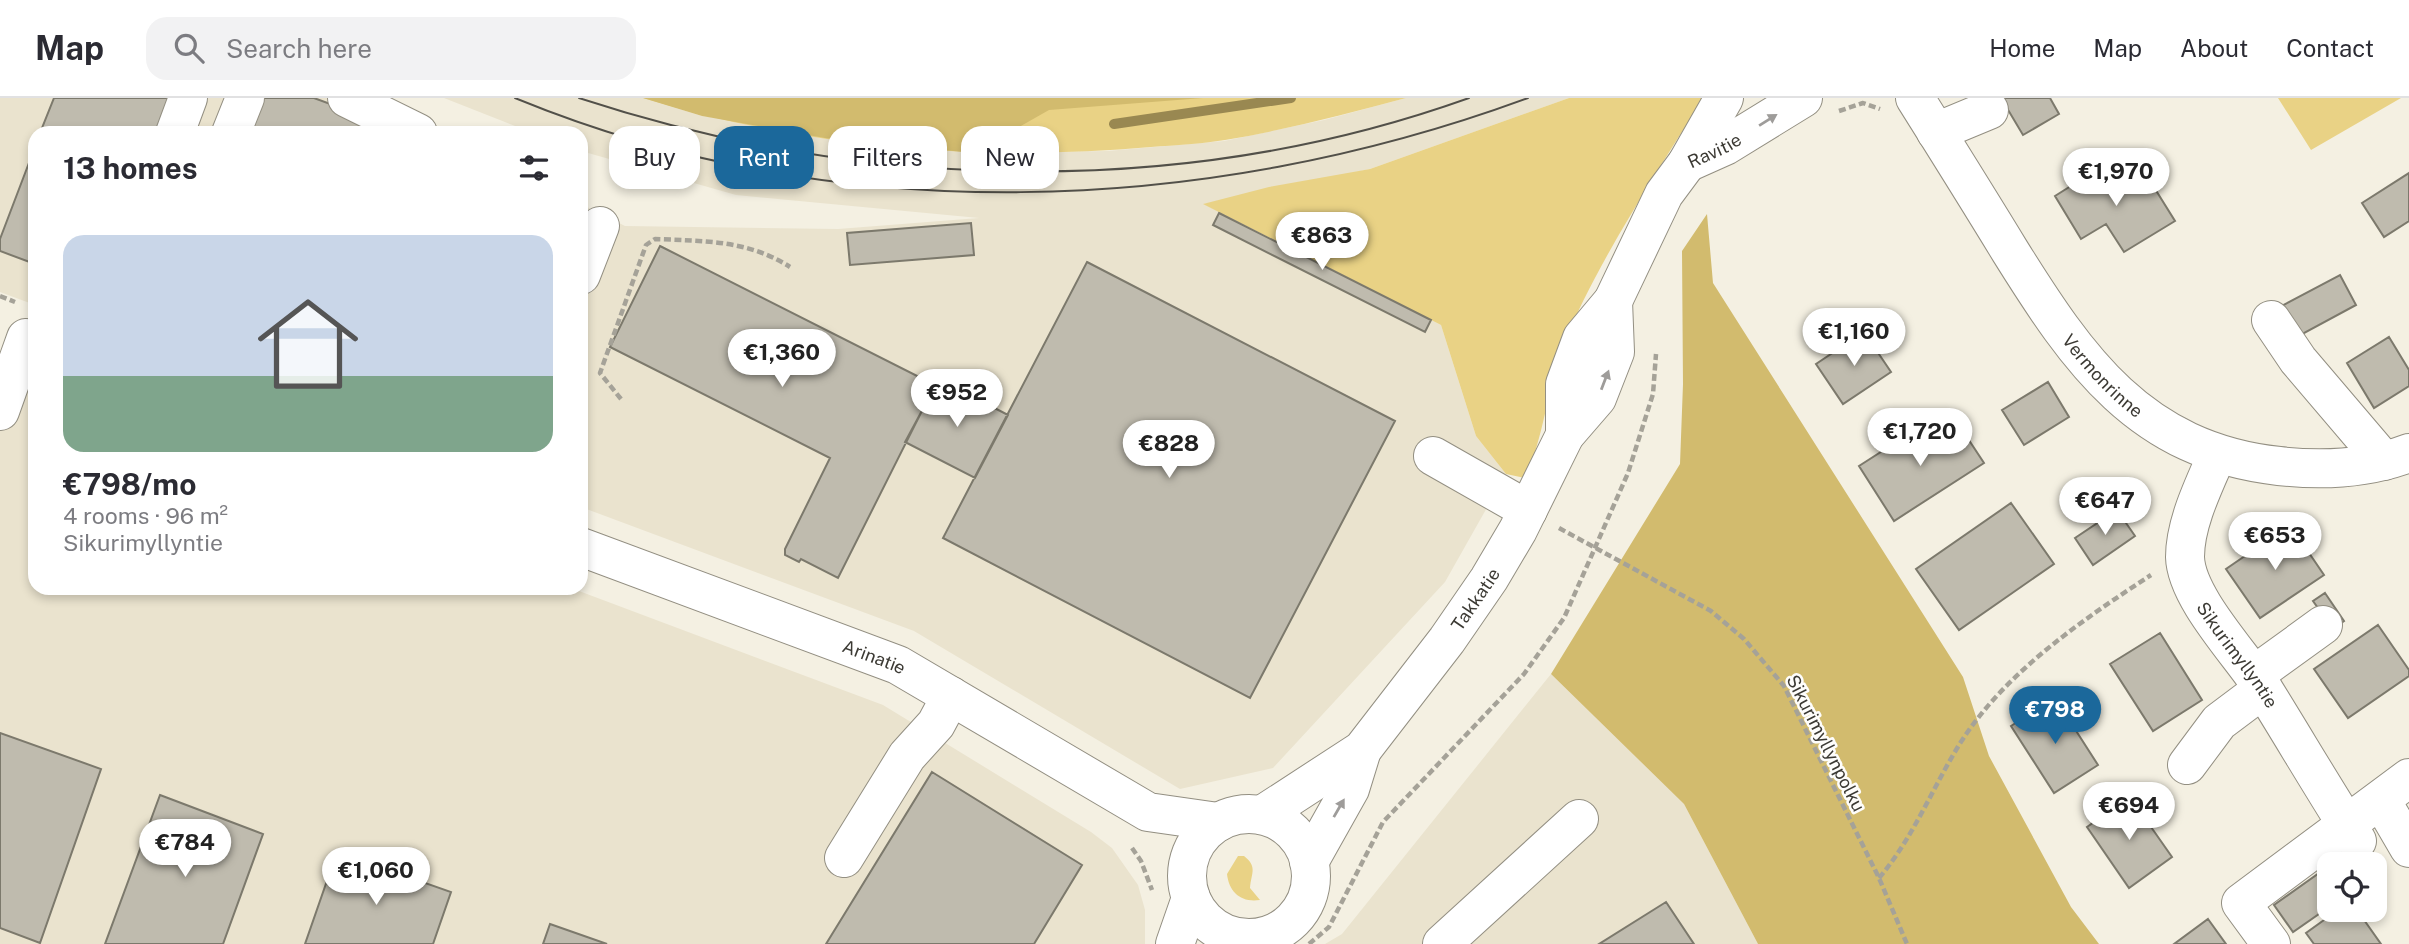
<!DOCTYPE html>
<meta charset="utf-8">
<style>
:root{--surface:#fff;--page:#f2f2f3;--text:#2b2b33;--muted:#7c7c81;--line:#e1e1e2;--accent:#1b689b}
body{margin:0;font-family:"Public Sans",sans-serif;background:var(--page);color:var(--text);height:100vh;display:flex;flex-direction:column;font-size:26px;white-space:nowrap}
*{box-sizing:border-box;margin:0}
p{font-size:23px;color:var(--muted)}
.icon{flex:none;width:38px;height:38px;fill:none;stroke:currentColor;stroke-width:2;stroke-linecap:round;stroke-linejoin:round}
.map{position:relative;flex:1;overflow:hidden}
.panel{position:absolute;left:28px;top:28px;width:560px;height:469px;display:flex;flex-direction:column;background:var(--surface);border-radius:21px;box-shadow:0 4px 10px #0003}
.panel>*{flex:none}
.top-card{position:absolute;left:609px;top:28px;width:665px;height:63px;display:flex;gap:14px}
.fabs{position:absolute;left:2317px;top:754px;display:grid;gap:14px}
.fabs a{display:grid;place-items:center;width:70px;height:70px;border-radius:14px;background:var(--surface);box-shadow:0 4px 10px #0003;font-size:35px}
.price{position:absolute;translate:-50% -60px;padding:0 16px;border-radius:24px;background:#fff;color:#222;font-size:23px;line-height:46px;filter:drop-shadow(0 2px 4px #0008)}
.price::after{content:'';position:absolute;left:50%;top:42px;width:21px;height:16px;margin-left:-10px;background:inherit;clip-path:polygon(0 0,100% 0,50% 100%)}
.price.on{background:var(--accent);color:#fff}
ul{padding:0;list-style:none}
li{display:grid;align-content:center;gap:14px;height:371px;padding:0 35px}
li span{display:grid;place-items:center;height:217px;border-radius:21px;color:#555}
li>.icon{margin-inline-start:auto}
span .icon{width:126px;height:126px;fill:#fffc;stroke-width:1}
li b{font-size:30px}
h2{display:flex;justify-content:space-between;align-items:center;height:84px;padding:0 35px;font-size:30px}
.pill{padding:0 24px;border-radius:21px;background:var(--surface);box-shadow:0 4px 10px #0003;font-size:24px;line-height:63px}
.pill.on{background:var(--accent);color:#fff}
header{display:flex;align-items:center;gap:42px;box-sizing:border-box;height:98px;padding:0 35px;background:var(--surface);border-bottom:2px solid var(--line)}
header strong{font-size:33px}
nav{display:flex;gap:38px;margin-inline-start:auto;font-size:24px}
.search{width:490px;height:63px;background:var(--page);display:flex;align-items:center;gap:18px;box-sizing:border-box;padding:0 24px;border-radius:21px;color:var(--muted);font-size:26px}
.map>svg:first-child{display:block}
.built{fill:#eae3ce}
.green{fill:#e9d285}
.forest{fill:#d2bb6e}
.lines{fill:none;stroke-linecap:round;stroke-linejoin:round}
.stream{stroke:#998851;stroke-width:10}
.building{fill:#bfbbae;stroke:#7c796c;stroke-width:2}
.minor-casing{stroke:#938f82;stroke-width:40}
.path{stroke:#a5a298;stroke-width:4.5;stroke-dasharray:7 3.5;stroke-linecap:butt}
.minor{stroke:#fff;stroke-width:38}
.tram{stroke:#525049;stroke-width:2}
.oneway{fill:#9e9c9a}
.labels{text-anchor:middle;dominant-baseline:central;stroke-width:5;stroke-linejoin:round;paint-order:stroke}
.street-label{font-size:18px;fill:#3c3a34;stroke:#fefdfb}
</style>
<header>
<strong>Map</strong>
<div class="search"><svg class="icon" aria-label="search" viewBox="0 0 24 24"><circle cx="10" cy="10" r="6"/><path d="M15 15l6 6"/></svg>Search here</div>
<nav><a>Home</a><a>Map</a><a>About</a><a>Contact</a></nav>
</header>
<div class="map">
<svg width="2409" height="846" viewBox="0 0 2409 846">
<rect width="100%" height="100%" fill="#f4f0e2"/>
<path class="built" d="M0,0H375L441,35H35V207L0,194Z
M444,0H643L702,18L973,55L1107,53L1224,43L1324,22L1406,0H1569L1370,71L1204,106L1441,227L1476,338L1506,376L1445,484L1273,670L1180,691L914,533L581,409V106L625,128L838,131L979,120L736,97L581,53V35H533Z
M0,276L35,289V490H571L883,607L1091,734L1112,750L1138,787L1145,812V846H0Z
M1551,576L1684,706L1758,846H1325L1342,836Z"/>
<path class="green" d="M643,0H1406C1346,16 1286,32 1225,42C1201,46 1176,47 1151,49C982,64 805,50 643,0Z
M1569,0H1707C1686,25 1670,53 1653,80C1620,134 1585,192 1562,251C1547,293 1544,339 1525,380L1506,376L1476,338L1441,227L1203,106L1269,89L1370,71Z
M2278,0H2401L2311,52Z
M1238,758H1244C1258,769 1251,775 1250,790L1260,802C1241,805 1229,794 1227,776Z"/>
<path class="forest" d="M643,0H1203L1049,12L973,55L825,40L702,18Z
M1707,116L1713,185L1963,579L1989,658L2071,809L2099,846H1758L1684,706L1551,576L1680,366L1683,286L1682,153Z"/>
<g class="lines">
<path class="stream" d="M1114,26L1291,0"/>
</g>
<path class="building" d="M54,0H170L156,35H40Z
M259,0H314L393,29L390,35H246Z
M2001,0H2050L2059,16L2023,37Z
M35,49V166L0,153V141Z
M2142,70L2175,123L2124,154L2106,126L2081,141L2055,98L2098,71L2110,90Z
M2409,75V123L2384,139L2362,105Z
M1219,115L1431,222L1425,234L1213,127Z
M971,125L974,157L850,167L847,135Z
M660,148L935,287L838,480L801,461L799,464L785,457V451L830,360L610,249Z
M1087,164L1395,323L1250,600L943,440Z
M2340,177L2356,207L2295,240L2278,210Z
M1864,234L1891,274L1843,306L1816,266Z
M2389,239L2409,272V288L2374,310L2347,265Z
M939,281L1008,317L975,380L905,344Z
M2048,284L2069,319L2024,347L2002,312Z
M1957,324L1984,365L1894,423L1859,368L1923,327L1931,340Z
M2011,405L2054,466L1959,532L1916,471Z
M2117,412L2135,438L2093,467L2075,440Z
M2290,427L2324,477L2260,520L2226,471Z
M2325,495L2344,523L2333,531L2313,503Z
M2378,527L2409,572V578L2348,620L2314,571Z
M2160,535L2202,602L2153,633L2110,566Z
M2055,600L2098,667L2054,695L2011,628Z
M0,635L101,671L40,845L0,830Z
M932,674L1082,767L1034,846H826Z
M160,697L263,736L223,846H105Z
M2130,699L2172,759L2129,790L2087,729Z
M337,754L451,794L433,846H305Z
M2329,768V809L2293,834L2274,807Z
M1666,804L1694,846H1599Z
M2338,812H2357L2381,846H2314L2306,835Z
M2208,821L2226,846H2174Z
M550,826L607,846H543Z"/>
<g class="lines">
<g class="minor-casing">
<g id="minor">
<path d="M347,0L418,35"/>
<path id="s1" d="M1915,0C1947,51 1979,102 2010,153C2078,262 2140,353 2279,368C2323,373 2367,371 2409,355"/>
<path d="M1936,34L1989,12"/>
<path d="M175,35L188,0"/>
<path d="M231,35L245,0"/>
<path id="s2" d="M1687,65L1725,48L1803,0"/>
<path d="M581,177L600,128"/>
<path d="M2271,222L2298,262L2384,363"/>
<path d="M0,313L26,240"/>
<path d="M1565,337V286L1582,240L1613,203L1664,96L1687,65L1724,0"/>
<path id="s3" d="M2217,357C2204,387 2185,425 2185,459C2186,500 2242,557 2264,592C2295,642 2325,693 2357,743"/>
<path d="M1433,358L1528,412"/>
<path id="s4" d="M581,449L898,567L1148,714L1218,724"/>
<path d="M2254,577L2323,527"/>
<path d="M2187,667L2219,624L2263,591"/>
<path d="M2381,702L2409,750"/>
<circle cx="1249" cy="778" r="62"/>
<path id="s5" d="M1262,717L1362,652L1447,542L1489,481L1518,432L1565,337L1597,300L1615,254L1613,203"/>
<path d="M844,760L907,658L936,626L951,598"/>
<path d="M1309,764L1350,691L1362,652"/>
<path d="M1175,846L1191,800"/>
<path d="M1442,846L1579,721"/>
<path d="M2271,846L2241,805L2409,680"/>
</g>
</g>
<path class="path" d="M1839,13L1863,5L1880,11
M0,198L15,204
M621,301L600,275L646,147L655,141C704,143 748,142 790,169
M1559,430L1711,513L1744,541L1784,588L1879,780L1907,846
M1132,750L1141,763L1152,792
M1879,780C1913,740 1932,691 1959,647C2004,575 2081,523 2151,477
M1309,846L1329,829L1383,724L1524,576L1564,520L1628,375L1653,296L1656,256"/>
<use href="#minor" class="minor"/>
<path class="tram" d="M515,0C836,132 1205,119 1528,0
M579,0C865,94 1184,102 1469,0"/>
</g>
<defs><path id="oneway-solid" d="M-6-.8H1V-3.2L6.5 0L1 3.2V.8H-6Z" transform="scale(1.75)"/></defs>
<g class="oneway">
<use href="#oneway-solid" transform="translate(1768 22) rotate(-32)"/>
<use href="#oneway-solid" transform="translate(1605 282) rotate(-69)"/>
<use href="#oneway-solid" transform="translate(1339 710) rotate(-60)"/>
</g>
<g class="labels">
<g class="street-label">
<text stroke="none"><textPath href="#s2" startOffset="30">Ravitie</textPath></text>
<text stroke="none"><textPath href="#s1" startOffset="336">Vermonrinne</textPath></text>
<text stroke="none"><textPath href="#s5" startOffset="308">Takkatie</textPath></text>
<text stroke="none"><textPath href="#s3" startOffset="220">Sikurimyllyntie</textPath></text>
<text stroke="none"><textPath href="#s4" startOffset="313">Arinatie</textPath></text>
<text transform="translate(1826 645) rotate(63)">Sikurimyllynpolku</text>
</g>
</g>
</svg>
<div class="fabs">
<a><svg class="icon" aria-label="locate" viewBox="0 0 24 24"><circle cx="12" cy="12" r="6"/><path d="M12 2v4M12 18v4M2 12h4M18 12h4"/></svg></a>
</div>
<b class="price" style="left:2116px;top:110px">€1,970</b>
<b class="price" style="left:1322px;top:174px">€863</b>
<b class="price" style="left:1854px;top:270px">€1,160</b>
<b class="price" style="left:782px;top:291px">€1,360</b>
<b class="price" style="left:957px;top:331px">€952</b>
<b class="price" style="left:1920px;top:370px">€1,720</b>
<b class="price" style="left:1169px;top:382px">€828</b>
<b class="price" style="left:2105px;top:439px">€647</b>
<b class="price" style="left:2275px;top:474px">€653</b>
<b class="price on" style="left:2055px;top:648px">€798</b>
<b class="price" style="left:2129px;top:744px">€694</b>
<b class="price" style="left:185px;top:781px">€784</b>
<b class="price" style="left:376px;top:809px">€1,060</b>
<div class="top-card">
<a class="pill">Buy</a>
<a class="pill on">Rent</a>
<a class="pill">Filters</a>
<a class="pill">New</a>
</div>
<section class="panel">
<h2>13 homes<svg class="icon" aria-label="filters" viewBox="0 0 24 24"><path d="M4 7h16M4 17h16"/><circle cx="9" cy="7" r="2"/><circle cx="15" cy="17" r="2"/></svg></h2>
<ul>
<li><span style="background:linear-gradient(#c9d6e8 65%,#7fa58c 0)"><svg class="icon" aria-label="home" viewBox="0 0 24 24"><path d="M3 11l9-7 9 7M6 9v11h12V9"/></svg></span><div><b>€798/mo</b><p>4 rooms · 96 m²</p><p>Sikurimyllyntie</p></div></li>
</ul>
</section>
</div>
